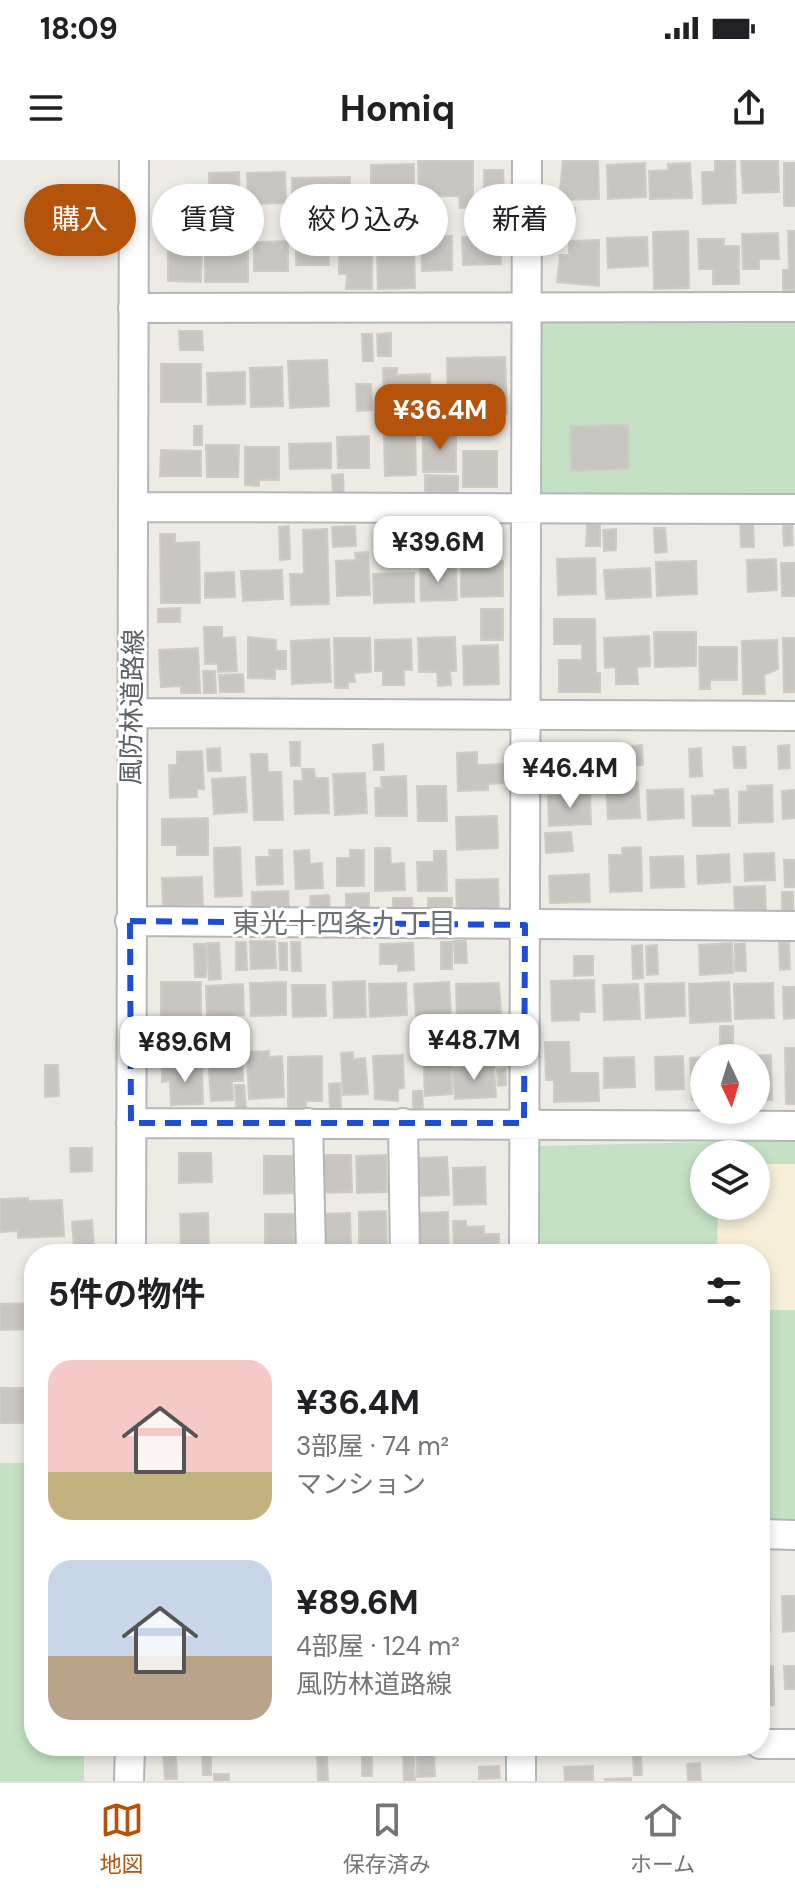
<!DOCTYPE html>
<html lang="ja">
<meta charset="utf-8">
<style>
:root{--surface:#fff;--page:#f6f6f6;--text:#202124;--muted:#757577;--line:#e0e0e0;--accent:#b45309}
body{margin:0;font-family:"DM Sans","Noto Sans JP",sans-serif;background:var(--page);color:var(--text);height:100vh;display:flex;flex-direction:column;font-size:30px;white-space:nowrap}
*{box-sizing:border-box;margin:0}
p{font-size:26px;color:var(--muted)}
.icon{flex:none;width:44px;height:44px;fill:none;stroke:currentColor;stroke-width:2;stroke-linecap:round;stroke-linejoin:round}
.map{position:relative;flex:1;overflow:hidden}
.details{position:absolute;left:24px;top:1084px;width:746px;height:512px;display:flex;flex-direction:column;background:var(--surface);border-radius:32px;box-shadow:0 4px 12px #0003}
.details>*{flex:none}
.banner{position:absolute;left:24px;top:24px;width:748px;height:72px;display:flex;gap:16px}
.needle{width:52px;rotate:176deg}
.buttons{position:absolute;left:690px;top:884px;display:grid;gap:16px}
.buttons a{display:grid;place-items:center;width:80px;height:80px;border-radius:50%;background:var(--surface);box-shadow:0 4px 12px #0003;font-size:40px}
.price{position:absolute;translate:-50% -68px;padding:0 18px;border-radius:16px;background:#fff;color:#222;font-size:26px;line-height:52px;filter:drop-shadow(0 2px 4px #0008)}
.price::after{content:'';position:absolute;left:50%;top:48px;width:24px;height:18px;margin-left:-12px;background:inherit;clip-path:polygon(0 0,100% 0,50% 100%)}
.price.on{background:var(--accent);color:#fff}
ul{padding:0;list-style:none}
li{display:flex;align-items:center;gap:24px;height:200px;padding:0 24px}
li span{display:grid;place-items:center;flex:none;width:224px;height:160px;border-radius:24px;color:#555}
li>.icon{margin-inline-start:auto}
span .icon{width:96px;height:96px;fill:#fffc;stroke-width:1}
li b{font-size:34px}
h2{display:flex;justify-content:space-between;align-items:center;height:96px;padding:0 24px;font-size:34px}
.tag{padding:0 28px;border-radius:36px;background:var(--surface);box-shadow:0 4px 12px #0003;font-size:28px;line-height:72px}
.tag.on{background:var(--accent);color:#fff}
.status{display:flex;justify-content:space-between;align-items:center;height:56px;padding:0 40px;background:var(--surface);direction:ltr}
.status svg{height:22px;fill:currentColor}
header{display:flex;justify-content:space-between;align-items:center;height:104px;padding:0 24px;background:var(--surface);font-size:36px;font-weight:700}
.tabs{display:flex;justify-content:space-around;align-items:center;height:112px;border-top:2px solid var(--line);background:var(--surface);font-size:22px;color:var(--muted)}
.tabs a{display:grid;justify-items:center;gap:4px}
.tabs .on{color:var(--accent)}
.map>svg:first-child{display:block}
.green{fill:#c4e2c3;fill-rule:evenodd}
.sand{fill:#f6eed6}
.building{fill:#c9c6c1;stroke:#d1ccc3;stroke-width:2}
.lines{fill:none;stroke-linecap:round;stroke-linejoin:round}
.minor-casing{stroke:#b5b6ba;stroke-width:32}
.minor{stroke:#fff;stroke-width:28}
.marked{fill:none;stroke:#1d4ed8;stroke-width:6;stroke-dasharray:16 10;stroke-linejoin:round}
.labels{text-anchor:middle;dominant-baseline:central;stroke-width:6;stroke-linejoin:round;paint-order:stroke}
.street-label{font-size:26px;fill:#5c5f63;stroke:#fff}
.neighbourhood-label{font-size:28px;fill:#6d7175;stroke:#fff}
</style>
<div class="status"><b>18:09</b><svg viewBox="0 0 49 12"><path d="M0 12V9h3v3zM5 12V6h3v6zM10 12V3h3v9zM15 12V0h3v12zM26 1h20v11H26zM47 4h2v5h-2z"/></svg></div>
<header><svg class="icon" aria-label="menu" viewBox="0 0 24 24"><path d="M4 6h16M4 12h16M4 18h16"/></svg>Homiq<svg class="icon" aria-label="share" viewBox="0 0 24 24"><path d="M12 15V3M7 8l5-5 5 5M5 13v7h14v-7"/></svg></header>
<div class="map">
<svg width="795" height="1621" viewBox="0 0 795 1621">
<rect width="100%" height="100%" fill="#edebe4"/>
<path class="green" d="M526,147H795V349L527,348Z
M795,980V1362H760V1094H539V986ZM704,994H756V1046H704Z
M0,1303H34V1586H84V1621H0Z"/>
<path class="sand" d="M756,1004H795V1150H760V1094H717L718,1046H756Z"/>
<path class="building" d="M473,0V47L460,48L459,36H419L418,1Z
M563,0H598L599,39L559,40Z
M715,0H735L736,43L703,44L702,12H715Z
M741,0H778L779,32L743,33Z
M645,3L646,37L608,39L607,5Z
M690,3L692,38L650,39L649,11L668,10V4Z
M784,3H795V46H784Z
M414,4V40L371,41V5Z
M484,10H503L504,32L484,33Z
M239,12L240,47L209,48V13Z
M285,12L286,43L248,44L247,13Z
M350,17V53H292V18Z
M575,48V61H569L570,69L553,70L552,49Z
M688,71L689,128L654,129L653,72Z
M788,71H795V130H783V110H789Z
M296,72H328L329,105H296Z
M778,73L779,99H759V109H743L742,74Z
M452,76V110L422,111L421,77Z
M462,77H500L501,104L463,105Z
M647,77L648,106L608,108L607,78Z
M168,78H202L201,122L168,121Z
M698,79H724V86H739V124H713V109H699Z
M372,80V129H346L347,114H339V81Z
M599,80V126L557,122L560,95H569V81Z
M288,81V111H254V82Z
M205,83H248V122H205Z
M377,89H414L415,128L378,129Z
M179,171H202L203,190H180Z
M391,173V196H378L377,174Z
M362,174H372L373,201H363Z
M505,197L507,254L482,255V249H448L447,198Z
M327,200L329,246L290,248L288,201Z
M161,204H201V242H161Z
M282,207L283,246L251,247L250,208Z
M383,208H397V215L430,214L431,248L384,249Z
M245,212V244L208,245L207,213Z
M356,224H371L372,250L357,251Z
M628,265L629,309L571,311L570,266Z
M194,266H202V285H194Z
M423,271H456V312H423Z
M415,272L416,315L385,316L384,273Z
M369,276V308H338L337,277Z
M331,283V308L290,309L289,284Z
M206,285H239L238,317H207Z
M245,287H279V320H259V326L245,325Z
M161,290L201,291V316H160Z
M463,291H497V327H463Z
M343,314L344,336H333L332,315Z
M425,315L458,316V337H425Z
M753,363L754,387H741L740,364Z
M587,364H600V386H586Z
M792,365L793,385L784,386L783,366Z
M289,366L290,399L280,400L279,367Z
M355,366L356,386L333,387L332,367Z
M654,368H665L667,392L655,393Z
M327,369L329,444L291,445L290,414H304L303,370Z
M616,369V390L604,391L603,370Z
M160,374H175V383L199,382L200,443H161Z
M368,392L370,435L337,436L336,401L356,400L355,393Z
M595,398L596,434L558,435L557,399Z
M776,399L777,430L748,432L747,400Z
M461,401H503V436L461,437Z
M696,401L697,434L657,436L656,402Z
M781,403H795V436H782Z
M456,407L457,440L421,441L420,408Z
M650,408L651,437L606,439L604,410Z
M282,410L283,439L243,441L241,411Z
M234,412L235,437L205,438V413Z
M414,413V442L374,443L373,414Z
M180,448V462H158V449Z
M481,449H503V480H481Z
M554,459H595L596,513H600V532H559V500H582V484H554Z
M204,467H222V478L235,477L237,511L218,512V504H205Z
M654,472H696V506L655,507Z
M649,476L650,506L637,507L638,524H616V507L605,508L604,478Z
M248,477L276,480V491H286V509H275V519L248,518Z
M455,477L456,511H450L451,525L438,526L437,512H419L418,478Z
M334,478H370L371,512L354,513L355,522H348V528H335Z
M783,478H795V532H784Z
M329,479L331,522L292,524L291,481Z
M411,479L412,510H404V525H383V511H375V480Z
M777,480L778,509L764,515L765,534H743L742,481Z
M498,485L499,524L464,525L463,486Z
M699,487H737V520H710V529H700Z
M198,488L200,533H181V526L161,527L159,490Z
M203,511H215L216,533H204Z
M243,514L244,532H220L219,515Z
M290,582H300V606H291Z
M383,584L384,610H374L373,585Z
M642,585L643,605L632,606V586Z
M789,585L790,608L779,609L778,586Z
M588,586L599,587L600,607L589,606Z
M733,587H745L746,608H734Z
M220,588L221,611H208L207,589Z
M701,588L702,616L690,617L689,589Z
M202,591L204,629H197V637L170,638L169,605H177V592Z
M477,592V605L503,604L504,623L488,624V630L458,631L457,593Z
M251,594H267L268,612H281L283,660H254Z
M302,609H314L315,618H328L329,653L295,654L294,621H303Z
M365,613L367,653L335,655L333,614Z
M406,616L407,656H376L375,628H382L381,617Z
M245,617L247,652L214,654L212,619Z
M638,622L640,658L608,659L606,624Z
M772,625L773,662L739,663V632L748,631L747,626Z
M417,626H446L447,661H418Z
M683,629L684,658L648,660L647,630Z
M728,629L730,666H693L692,636L715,635L714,630Z
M795,630V658L783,659L782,631Z
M590,634L591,664L549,666L548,636Z
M497,656L498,688L457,690L456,657Z
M208,658V695H177V685H162V659Z
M571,672L573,691L546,693L545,673Z
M240,687L242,736L215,737L214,688Z
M641,687L642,731L610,732L609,695H622V688Z
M375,688H390L391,704L404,703L405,730L375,731Z
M269,690H282L283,724L257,725L256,697H270Z
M309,690L310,704L322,703L323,728L296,729L294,691Z
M350,690H364V726H337V698H350Z
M434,691H446L447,731H418L417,702H434Z
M774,693L775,720L745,721L744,694Z
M729,694L730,722L698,724L697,696Z
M683,696L684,727L651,728L650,697Z
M784,700H795V727H785Z
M589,714L590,742L550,743L549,716Z
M202,717L203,745L163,746L162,718Z
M498,719L499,750L457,751L456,720Z
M765,726L766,752L735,753L734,727Z
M288,731L289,750L252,751V732Z
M782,732H793V751L782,752Z
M369,733V752L346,753V734Z
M329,735L330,753L311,754L310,736Z
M393,738H412L413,757H393Z
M428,738H452V752H428Z
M250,781H275L276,808L251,809Z
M454,781H466L467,803H455Z
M236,782H246L247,810H236Z
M291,782H300L301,811H292Z
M441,782H452V809H441Z
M207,783H219L221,819L209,820Z
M279,783H287V810H280Z
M413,783L414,810L398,811V804H380V784Z
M732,783L733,813L700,815L699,785Z
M745,783L746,811H735V784Z
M779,783H789L790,809L780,810Z
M194,784H206V817H195Z
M642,785L643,818L633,819L632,786Z
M657,785L658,814L647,815L646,786Z
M574,796H593V815L574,816Z
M594,820L595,852H579V860L552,861L551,821Z
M365,821L366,857L334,858L333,822Z
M161,822H201V855H161Z
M286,822V855L251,856L250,823Z
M449,822L451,855L416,856L414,824Z
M729,822L731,861L690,863L689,824Z
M406,823L407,855L370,857L369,824Z
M499,823L501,855L457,857L456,824Z
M684,823L685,856L646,858L645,824Z
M773,823L774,858L735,859L734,824Z
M243,824L244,855L207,857L206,826Z
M638,824L640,859L604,860L603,825Z
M292,825H325L326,856L293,857Z
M783,827H795V858L784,859Z
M204,862V881L158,882L157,864Z
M720,866H733V888H720Z
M545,882H569L570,913H598L599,941L554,942V920H546Z
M785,888H795V944H786Z
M423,890H435V895L451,894L452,934L425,936Z
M269,891V897L282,896L284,937L249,939L247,892Z
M353,892V899L365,898L368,934L343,935L341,893Z
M403,895L404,928L398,929V941L375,939L373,896Z
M771,895L772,940H756V898L744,896Z
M322,896V941H306V947L288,948V897Z
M683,896L684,929L656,930L655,897Z
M723,896L704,898V939L692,940L690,898Z
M242,897L243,921H232L233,940L211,941L208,898Z
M634,897L635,927L604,928V898Z
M45,905H58L59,936L45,937Z
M202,905L203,944L171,945L170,921L162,922V906Z
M494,906L496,937L455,939L453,908Z
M505,909L506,925L498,926L497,910Z
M340,923L341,949H330L329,924Z
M235,925H244L246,948L236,949Z
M413,931H422L423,949L413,950Z
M70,988H92V1011L71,1012Z
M179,993H211L212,1022L179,1023Z
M321,995H351L352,1032L322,1033Z
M386,995L387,1032L357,1033L356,996Z
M264,996H293V1033L264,1034Z
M447,997L449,1035L420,1036L418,998Z
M485,1007L486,1044L454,1045L453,1008Z
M28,1038V1041L62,1040L64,1076L18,1078V1071L0,1072V1039Z
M386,1051L387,1087H359V1052Z
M448,1052L449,1091L420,1092L418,1053Z
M208,1053L209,1094H181L180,1054Z
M350,1053L351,1089H322L321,1054Z
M265,1054H294V1091L265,1090Z
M92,1060L94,1086L74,1087L72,1062Z
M453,1061H466V1067L484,1066V1074H499V1094H454Z
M34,1143V1169L0,1170V1144Z
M29,1194H34V1206H29Z
M0,1228H34V1263H0Z
M760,1435H769L770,1470L760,1471Z
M782,1436H795V1471L783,1472Z
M773,1506L774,1545L760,1546V1507Z
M784,1506H795V1529H785Z
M176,1593L177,1619H165L163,1594Z
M202,1594H211V1615H203Z
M403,1594H414L415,1621H404Z
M434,1594L435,1616L417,1617V1595Z
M327,1596L328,1621H318L317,1597Z
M362,1596H372V1616H362Z
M633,1596H641L642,1615H634Z
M700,1603L701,1621H688L687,1604Z
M499,1606L500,1618L479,1619V1607Z
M593,1606V1621H565L564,1607Z
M214,1614H229V1621H214Z
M631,1618V1621H606L605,1619Z"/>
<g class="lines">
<g class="minor-casing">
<path id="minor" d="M133,148L795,147
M134,347L795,349
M132,553L795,556
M130,761L795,766
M131,963L795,966
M308,963L311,1094
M403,963L405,1094
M131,1094L134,0
M524,1094L527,0
M760,1374L795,1375
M760,1584H795
M521,1586V1621
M129,1621L130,1586"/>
</g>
<use href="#minor" class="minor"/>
</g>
<path class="marked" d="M130,761L525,765L524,963H131Z"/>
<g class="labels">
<g class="street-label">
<text transform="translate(132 547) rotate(-89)">風防林道路線</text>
</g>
<g class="neighbourhood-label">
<text x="344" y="763">東光十四条九丁目</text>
</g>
</g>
</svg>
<div class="buttons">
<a><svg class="needle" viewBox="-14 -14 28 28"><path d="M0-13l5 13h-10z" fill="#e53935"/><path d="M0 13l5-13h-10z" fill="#757577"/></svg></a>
<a><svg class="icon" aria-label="layers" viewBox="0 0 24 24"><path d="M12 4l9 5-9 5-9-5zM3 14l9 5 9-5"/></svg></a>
</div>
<b class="price on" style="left:440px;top:292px">¥36.4M</b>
<b class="price" style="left:438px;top:424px">¥39.6M</b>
<b class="price" style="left:570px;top:650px">¥46.4M</b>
<b class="price" style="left:474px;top:922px">¥48.7M</b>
<b class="price" style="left:185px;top:924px">¥89.6M</b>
<div class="banner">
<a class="tag on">購入</a>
<a class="tag">賃貸</a>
<a class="tag">絞り込み</a>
<a class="tag">新着</a>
</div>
<section class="details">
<h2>5件の物件<svg class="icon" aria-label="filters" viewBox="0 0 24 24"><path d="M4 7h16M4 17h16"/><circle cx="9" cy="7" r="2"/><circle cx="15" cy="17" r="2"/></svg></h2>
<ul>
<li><span style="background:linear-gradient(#f6c9c9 70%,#c2b280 0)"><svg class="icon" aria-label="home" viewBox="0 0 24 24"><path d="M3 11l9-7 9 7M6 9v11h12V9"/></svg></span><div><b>¥36.4M</b><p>3部屋 · 74 m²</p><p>マンション</p></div></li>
<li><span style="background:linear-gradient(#c9d6e8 60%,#b9a48a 0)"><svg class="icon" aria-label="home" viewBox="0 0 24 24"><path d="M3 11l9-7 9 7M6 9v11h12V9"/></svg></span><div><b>¥89.6M</b><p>4部屋 · 124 m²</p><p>風防林道路線</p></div></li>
</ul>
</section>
</div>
<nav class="tabs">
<a class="on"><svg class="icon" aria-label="map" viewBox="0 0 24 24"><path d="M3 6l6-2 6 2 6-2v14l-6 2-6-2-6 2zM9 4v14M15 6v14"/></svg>地図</a>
<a><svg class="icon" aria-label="saved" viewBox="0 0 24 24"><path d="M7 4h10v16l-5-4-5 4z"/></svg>保存済み</a>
<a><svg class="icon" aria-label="home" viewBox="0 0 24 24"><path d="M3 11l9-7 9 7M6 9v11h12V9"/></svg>ホーム</a>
</nav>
